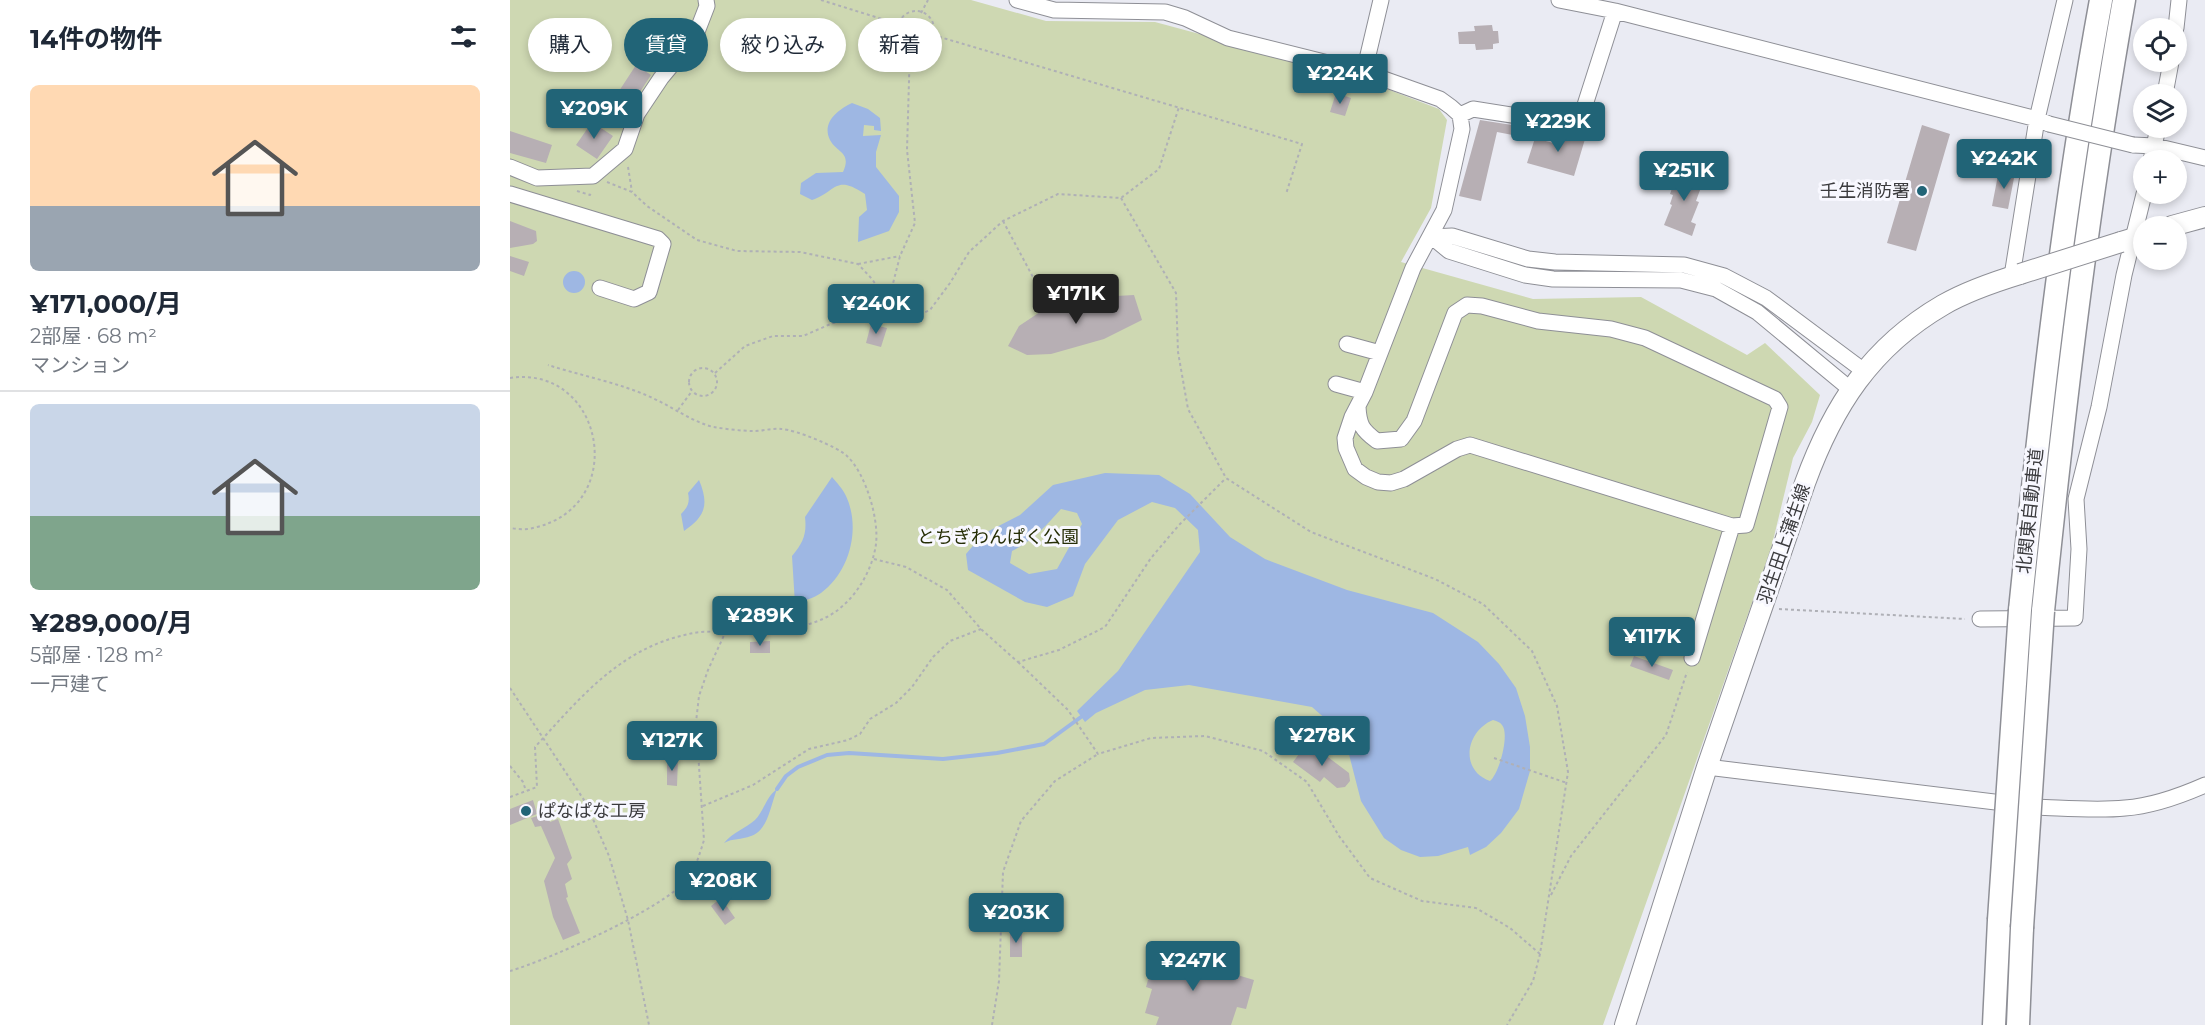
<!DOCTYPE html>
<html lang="ja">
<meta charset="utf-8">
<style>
:root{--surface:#fff;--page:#f2f2f3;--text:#1f2937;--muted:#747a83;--line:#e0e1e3;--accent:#216477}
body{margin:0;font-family:Montserrat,"Noto Sans JP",sans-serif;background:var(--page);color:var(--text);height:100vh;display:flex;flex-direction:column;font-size:22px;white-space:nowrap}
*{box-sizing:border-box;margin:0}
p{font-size:20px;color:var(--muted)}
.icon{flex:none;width:33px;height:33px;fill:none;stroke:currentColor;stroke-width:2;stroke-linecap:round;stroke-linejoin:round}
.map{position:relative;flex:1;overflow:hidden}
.panel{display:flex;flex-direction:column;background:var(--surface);width:510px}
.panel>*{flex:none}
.top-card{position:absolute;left:18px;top:18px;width:570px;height:54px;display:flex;gap:12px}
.fabs{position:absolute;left:1623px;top:18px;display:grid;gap:12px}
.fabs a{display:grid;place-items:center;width:54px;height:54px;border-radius:50%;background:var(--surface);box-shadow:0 3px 9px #0003;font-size:30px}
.price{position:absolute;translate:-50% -51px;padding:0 14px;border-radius:6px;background:var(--accent);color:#fff;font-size:20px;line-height:39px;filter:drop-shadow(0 2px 3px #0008)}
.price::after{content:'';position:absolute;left:50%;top:36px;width:18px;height:14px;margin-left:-9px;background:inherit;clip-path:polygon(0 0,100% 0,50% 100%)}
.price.on{background:#222;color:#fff}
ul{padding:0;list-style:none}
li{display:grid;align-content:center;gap:12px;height:318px;padding:0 30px}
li+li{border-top:2px solid var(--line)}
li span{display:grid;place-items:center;height:186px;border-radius:9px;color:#555}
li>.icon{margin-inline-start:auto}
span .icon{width:108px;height:108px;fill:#fffc;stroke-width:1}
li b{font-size:26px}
h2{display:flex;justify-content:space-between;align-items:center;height:72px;padding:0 30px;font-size:26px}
.tag{padding:0 21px;border-radius:27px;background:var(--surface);box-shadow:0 3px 9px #0003;font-size:21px;line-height:54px}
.tag.on{background:var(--accent);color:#fff}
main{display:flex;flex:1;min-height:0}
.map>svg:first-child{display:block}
.green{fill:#ced8b2}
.water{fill:#9eb7e3;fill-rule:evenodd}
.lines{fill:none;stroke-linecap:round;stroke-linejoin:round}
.stream{stroke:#9eb7e3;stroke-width:4}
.building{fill:#b7afb4}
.minor-casing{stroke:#8e8f96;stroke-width:17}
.major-casing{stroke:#8e8f96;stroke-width:22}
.highway-casing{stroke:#8e8f96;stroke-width:25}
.path{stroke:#afb0b6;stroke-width:2;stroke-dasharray:3 3;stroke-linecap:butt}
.minor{stroke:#fff;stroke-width:15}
.major{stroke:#fff;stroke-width:20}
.highway{stroke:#fff;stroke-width:22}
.minor-bridge-casing{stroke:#8e8f96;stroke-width:17;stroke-linecap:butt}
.major-bridge-casing{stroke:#8e8f96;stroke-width:22;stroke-linecap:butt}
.highway-bridge-casing{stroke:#8e8f96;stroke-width:25;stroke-linecap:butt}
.minor-bridge{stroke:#fff;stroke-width:15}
.major-bridge{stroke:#fff;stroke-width:20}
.highway-bridge{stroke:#fff;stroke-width:22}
.poi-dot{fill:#216477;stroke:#f8f8ff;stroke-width:2}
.labels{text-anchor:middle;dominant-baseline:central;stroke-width:6;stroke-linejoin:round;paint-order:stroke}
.poi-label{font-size:18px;fill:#3b3b3e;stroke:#f8f8ff;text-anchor:end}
.street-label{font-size:18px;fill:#3b3b3e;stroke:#f8f8ff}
.park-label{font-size:18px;fill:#262e06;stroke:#f8f8ff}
</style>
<main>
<section class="panel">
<h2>14件の物件<svg class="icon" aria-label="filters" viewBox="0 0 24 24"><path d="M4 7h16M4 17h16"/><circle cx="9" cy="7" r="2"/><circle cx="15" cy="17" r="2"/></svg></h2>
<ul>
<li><span style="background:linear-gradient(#ffd9b3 65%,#9aa5b1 0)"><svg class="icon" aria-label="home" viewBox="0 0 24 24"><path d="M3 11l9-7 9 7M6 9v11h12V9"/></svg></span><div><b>¥171,000/月</b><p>2部屋 · 68 m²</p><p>マンション</p></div></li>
<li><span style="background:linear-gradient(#c9d6e8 60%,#7fa58c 0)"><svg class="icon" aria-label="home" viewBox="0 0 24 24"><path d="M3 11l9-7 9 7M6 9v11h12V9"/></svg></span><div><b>¥289,000/月</b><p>5部屋 · 128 m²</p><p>一戸建て</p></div></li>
</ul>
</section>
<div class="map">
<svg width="1695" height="1025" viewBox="0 0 1695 1025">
<rect width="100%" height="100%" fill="#eaebf3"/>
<path class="green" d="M0,0H461L536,21L645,22L838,74L929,109L937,120L921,208L891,262L1023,299L1131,297L1237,355L1255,343L1310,395L1302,422L1283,458L1261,549L1093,1025H0Z"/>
<path class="water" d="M342,103L358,109L370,118L371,131L364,130V126L354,125L353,136L371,135L366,152V167L389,196V212L379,231L348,242L349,217L357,210L355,194C325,174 327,191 302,200L290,194L291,183L306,173L333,172C342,152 327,153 320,140C311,122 329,109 342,103Z
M53 282a11 11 0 1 1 22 0a11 11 0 1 1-22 0Z
M595,473L649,475L680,494L720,537L755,559L837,590L923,613L968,642L989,664L1006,688L1015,716L1020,747V771L1009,809L991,833L976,847L960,855L958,847L928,856L910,857L891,850L874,838L851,801L834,735L802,707L679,685L635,690L586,713L575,722L567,711L608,671L690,552L688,530L665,508L642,502L608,520L575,564L563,596L537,607L515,602L458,570L456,554L473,534L510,515L543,485ZM551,509L567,513L572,524L547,569L519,574L500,563L502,551C522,541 536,526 551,509ZM983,720C986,721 990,722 992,725C1000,734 989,774 980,781C949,770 956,731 983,720Z
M322,477C327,483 333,489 336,496C351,528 340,572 311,593C304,598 293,601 285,604L282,556C293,543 297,534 295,517Z
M189,480C199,504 196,516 174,531L171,514C178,507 180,502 178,493Z
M267,789C261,804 258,831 241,836C231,840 223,838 214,843C223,832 235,829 245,820C254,811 256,797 267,789Z"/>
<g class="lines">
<path class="stream" d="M267,789L276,776L288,767L317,755L339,753L433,759L487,753L534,744L571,717"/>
</g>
<path class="building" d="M982,25L983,31H988L989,43L983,44V49L966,50L965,44H949L948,32L965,31L964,26Z
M126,65L141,75L119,109L115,119L98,108Z
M826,93L841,98L835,116L820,112Z
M970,120L1015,127L1013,137L987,132L971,201L949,196Z
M82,122L103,136L87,159L66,145Z
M1412,125L1440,134L1406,251L1377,243Z
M0,131L42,145L36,163L0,153Z
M1046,131L1075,139L1064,176L1017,163L1025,138L1043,143Z
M1169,169L1194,179L1186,201L1189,202L1181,222L1186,224L1182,236L1154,225L1162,205L1160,204L1163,195L1160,194Z
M1489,170L1505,173L1498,209L1482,206Z
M0,221L26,231L27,241L23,244L0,248Z
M0,256L19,262L14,276L0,271Z
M624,295L632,320L594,339L541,354L517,355L498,346L509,326L530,312L588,297Z
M361,324L377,328L371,347L356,343Z
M260,641V653H240V642Z
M1124,656L1163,670L1159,680L1120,666Z
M798,742L839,773L840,781L835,787L827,788L814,777L810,782L783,762Z
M157,759H168L167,786L157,785Z
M23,800L27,814L0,825V809Z
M37,813L40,822L48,819L62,858L57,864L62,879L55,884L58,897L56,898L70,933L53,940L43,917L34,881L45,858L31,826L25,827L21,818Z
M211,898L225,918L215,925L201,906Z
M500,930H512V957H500Z
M648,944L684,954L680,967L702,974L704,968L744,980L736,1009L727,1007L721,1025H646L649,1017L635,1013L642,989L636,987Z"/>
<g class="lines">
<g class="minor-casing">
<path id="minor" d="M507,0L544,10L655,12L675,18L718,38L854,72L930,99L941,107L950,115L952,129L934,210L903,268L855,392L842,417L835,438L836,448L845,469L856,477L868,482L881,483L894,479L947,449L960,445L1222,526L1236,525L1270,407L1265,399L1135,338L1101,329L1028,321L972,306L957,305L945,313L904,421L891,439L867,441C852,430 849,425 848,407
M1049,0L1105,11L1527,119L1539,124
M1666,28L1669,0
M854,72L871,0
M1655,94L1661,62
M950,115L963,109L1027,119L1058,121L1066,117L1074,108L1105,11
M1623,145L1645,146L1695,158
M1641,160L1648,128
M0,167L27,178L83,176L115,149L127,114L151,78L185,37L197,6L196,0
M0,194L148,239L153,244L139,292L124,299L90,288
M922,237L942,236L1018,259L1045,262L1174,265L1214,276L1256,298L1354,371
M922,237L939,251L1015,275L1043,279L1171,280L1206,289L1247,312L1340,389
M1502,276L1527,119L1555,0
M837,344L870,353
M826,384L855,392
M1470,619L1565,618L1569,549L1566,499L1589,407L1614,275L1634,194
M1182,658L1222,526
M1197,767L1526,807C1555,808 1586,811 1615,808C1642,806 1670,796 1695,785"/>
</g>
<g class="major-casing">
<path id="major" d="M1662,226L1695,217
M1611,242L1634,235
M1115,1025L1197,767L1295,483C1323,406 1361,347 1433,305C1457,291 1484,282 1510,274"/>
</g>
<g class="highway-casing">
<path id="highway" d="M1510,610C1531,405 1554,202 1591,0
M1533,611C1554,407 1578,203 1614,0
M1484,1025L1489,920
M1508,1025L1512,928"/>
</g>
<path class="path" d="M311,0L388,24
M388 29a18 18 0 1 1 36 0a18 18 0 1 1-36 0Z
M411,13L418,0
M423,35L792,144L776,194
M118,167L122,192
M97,182L122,192L137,206L187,240L227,251L290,252L348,264L362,279L378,303
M67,191L80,195L81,191
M611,198L666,293L668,352L678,409L716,478L801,532L925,579L973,604L1022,651L1047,706L1058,772L1030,954L1023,981L997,1025
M493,221L540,309
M348,264L390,256
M378,318V303L390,256L405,223L397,150L400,46
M179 382a14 14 0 1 1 28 0a14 14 0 1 1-28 0Z
M205,373L235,346L263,336H293L323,323L354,315L397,320L420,310L440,283L459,252L493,221L548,194L611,198L649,169L669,107
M0,378C94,364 121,507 23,528C16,530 7,529 0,528
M168,410L182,391
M364,559L396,567L437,590L471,629L508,662L549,650L595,627L641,558L669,525L716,478
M1269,609L1455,619
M508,662L558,710L588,754L641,738L695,736L753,751L797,782L829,836L860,878L912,901L966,908L1000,928L1030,954
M0,688L76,803L99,856L118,920L139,1025
M984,758L1057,783
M0,766L13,782L16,791
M0,797L27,787L25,747C70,698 110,648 179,634C190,631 203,632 215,631C248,629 286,633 317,617C343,603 362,573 366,544C369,519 356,474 337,456C328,447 284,429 271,429C262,428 253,431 244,431C232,431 216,429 203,427C180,421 160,405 138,396C109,383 69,375 38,365
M193,806L243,785L299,749L338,740L350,734L360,719L386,703L402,687L423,657L440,641L471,629
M1041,895L1061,856L1156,735L1177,672
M0,971C38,960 156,908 178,878C186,867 190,853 194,840L186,722L189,696L198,670L216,631
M482,1025L489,981L493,872L511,821L545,781L588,754"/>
<use href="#minor" class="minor"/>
<use href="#major" class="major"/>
<use href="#highway" class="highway"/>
<g class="minor-bridge-casing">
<path id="minor-bridge" d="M1539,124L1623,145"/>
</g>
<g class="major-bridge-casing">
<path id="major-bridge" d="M1510,274L1611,242"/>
</g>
<g class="highway-bridge-casing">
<path id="highway-bridge" d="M1489,920L1510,610
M1512,928L1533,611"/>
</g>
<use href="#minor-bridge" class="minor-bridge"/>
<use href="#major-bridge" class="major-bridge"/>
<use href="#highway-bridge" class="highway-bridge"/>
</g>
<g class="poi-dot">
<circle cx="1412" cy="191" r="6"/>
<circle cx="16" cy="811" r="6"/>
</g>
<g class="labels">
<g class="poi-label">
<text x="1400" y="191">壬生消防署</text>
<text x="28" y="811" text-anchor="start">ぱなぱな工房</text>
</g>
<g class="street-label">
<text transform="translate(1520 511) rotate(-84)">北関東自動車道</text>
<text transform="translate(1274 544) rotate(-71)">羽生田上蒲生線</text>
</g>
<g class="park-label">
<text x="488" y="537">とちぎわんぱく公園</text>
</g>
</g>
</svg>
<div class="fabs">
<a><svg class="icon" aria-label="locate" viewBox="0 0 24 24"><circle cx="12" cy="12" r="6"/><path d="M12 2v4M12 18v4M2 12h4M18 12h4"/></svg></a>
<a><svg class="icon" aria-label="layers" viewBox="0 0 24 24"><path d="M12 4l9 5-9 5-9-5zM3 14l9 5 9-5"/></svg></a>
<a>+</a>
<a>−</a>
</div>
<b class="price" style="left:830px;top:105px">¥224K</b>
<b class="price" style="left:84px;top:140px">¥209K</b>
<b class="price" style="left:1048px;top:153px">¥229K</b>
<b class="price" style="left:1494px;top:190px">¥242K</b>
<b class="price" style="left:1174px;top:202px">¥251K</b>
<b class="price on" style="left:566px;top:325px">¥171K</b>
<b class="price" style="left:366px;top:335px">¥240K</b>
<b class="price" style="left:250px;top:647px">¥289K</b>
<b class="price" style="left:1142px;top:668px">¥117K</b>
<b class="price" style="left:812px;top:767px">¥278K</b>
<b class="price" style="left:162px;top:772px">¥127K</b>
<b class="price" style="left:213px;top:912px">¥208K</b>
<b class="price" style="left:506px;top:944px">¥203K</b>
<b class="price" style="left:683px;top:992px">¥247K</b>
<div class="top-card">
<a class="tag">購入</a>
<a class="tag on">賃貸</a>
<a class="tag">絞り込み</a>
<a class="tag">新着</a>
</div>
</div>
</main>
